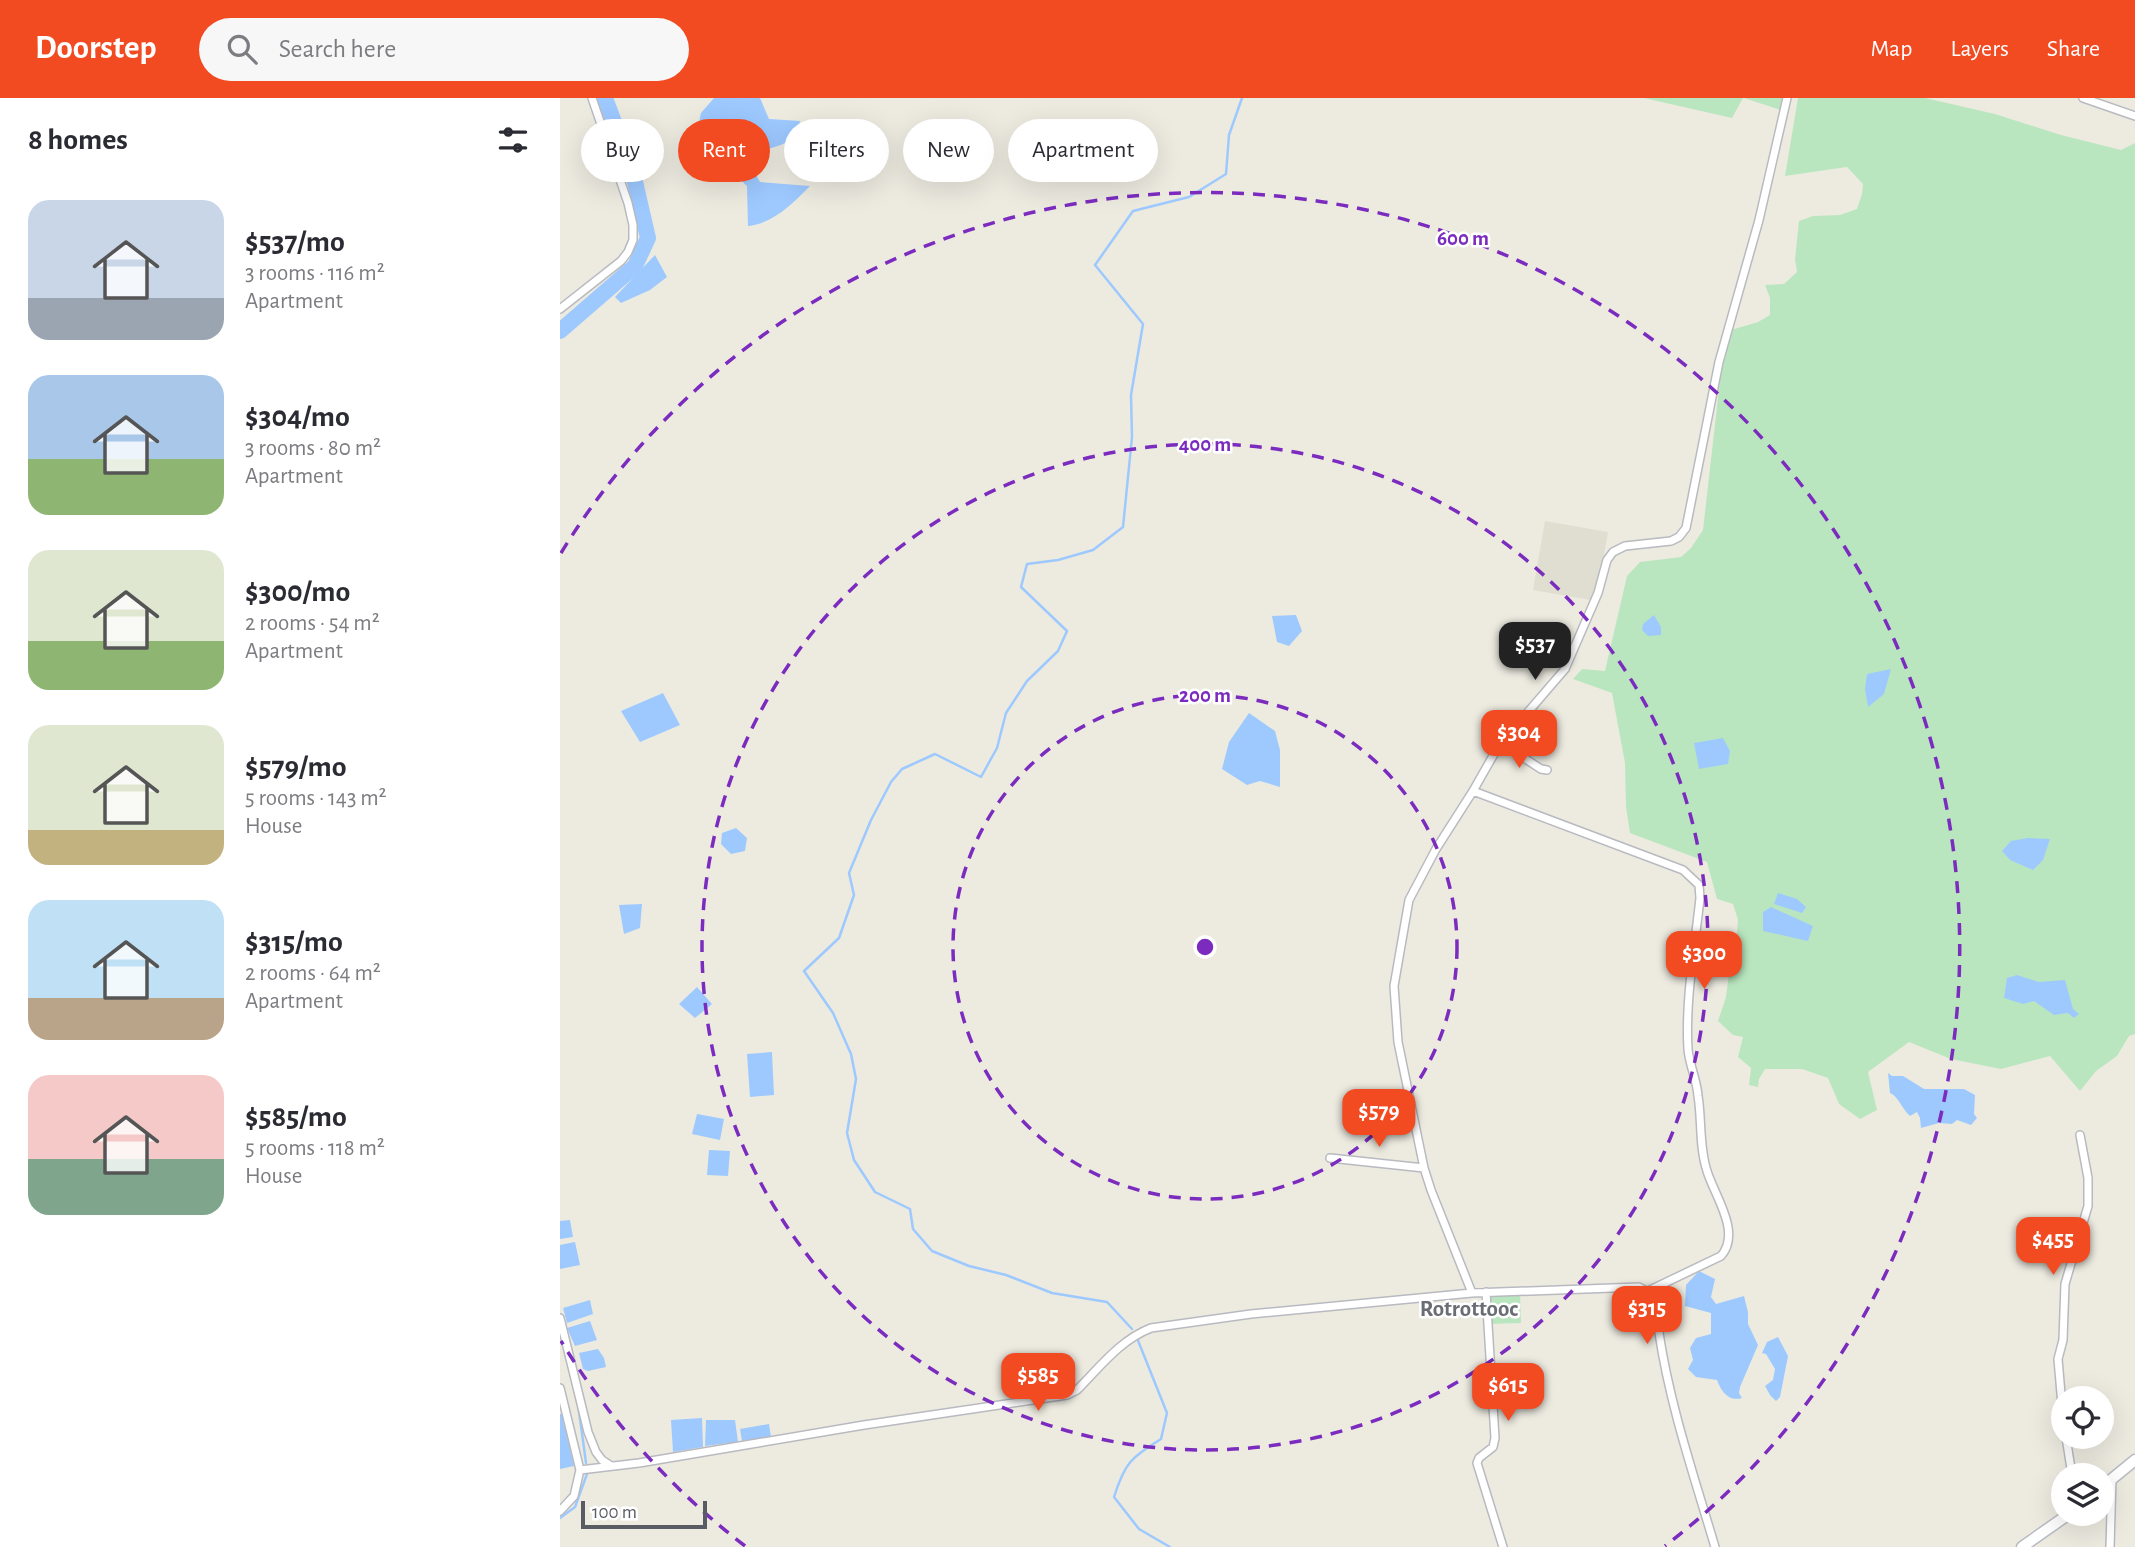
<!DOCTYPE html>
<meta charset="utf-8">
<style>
:root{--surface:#fff;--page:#f7f7f7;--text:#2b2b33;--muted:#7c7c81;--accent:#f24a21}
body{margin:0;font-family:"Alegreya Sans",sans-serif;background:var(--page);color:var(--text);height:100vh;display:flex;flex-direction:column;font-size:26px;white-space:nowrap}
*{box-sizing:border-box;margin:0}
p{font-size:23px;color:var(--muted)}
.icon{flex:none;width:38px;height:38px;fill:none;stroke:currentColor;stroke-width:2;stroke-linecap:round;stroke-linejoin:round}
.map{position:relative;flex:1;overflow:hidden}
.drawer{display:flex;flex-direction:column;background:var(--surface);width:560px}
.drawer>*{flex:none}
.top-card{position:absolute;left:21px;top:21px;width:665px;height:63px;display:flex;gap:14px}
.tools{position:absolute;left:1491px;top:1288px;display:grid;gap:14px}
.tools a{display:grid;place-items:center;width:63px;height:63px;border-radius:50%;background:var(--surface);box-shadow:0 7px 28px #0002;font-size:35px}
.scale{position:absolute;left:21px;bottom:18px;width:126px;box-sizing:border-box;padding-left:7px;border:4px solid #595c62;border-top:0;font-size:19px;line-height:24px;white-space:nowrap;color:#595c62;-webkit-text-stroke:5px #fff;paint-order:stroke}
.price{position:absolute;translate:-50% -60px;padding:0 16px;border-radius:14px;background:var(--accent);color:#fff;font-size:23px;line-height:46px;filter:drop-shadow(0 2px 4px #0008)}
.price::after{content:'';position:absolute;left:50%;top:42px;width:21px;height:16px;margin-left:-10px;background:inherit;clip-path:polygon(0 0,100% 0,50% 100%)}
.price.current{background:#222;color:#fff}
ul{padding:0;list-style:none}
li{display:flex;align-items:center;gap:21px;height:175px;padding:0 28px}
li span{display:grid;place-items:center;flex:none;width:196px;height:140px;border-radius:21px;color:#555}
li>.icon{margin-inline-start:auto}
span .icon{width:84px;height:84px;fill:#fffc;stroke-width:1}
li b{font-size:30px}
h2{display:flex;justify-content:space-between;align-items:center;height:84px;padding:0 28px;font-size:30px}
.chip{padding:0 24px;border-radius:32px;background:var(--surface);box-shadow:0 7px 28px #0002;font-size:24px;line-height:63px}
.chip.current{background:var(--accent);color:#fff}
header{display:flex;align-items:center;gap:42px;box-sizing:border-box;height:98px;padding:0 35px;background:var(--accent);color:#fff}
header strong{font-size:33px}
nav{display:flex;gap:38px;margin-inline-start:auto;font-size:24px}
.search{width:490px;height:63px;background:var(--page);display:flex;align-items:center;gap:18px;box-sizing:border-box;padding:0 24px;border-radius:38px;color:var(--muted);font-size:26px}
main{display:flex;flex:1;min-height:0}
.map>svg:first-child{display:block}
.education{fill:#dfded0}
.green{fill:#bae6bf}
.water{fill:#9dc9ff}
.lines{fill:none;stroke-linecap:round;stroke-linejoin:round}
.stream{stroke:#9dc9ff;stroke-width:2.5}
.river{stroke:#9dc9ff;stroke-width:16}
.street-casing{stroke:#b8bac0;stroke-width:10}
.secondary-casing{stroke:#b9bbc3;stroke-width:13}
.street{stroke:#fff;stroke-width:7}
.secondary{stroke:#fff;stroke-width:10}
.ring{fill:none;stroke:#7b2cbf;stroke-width:3.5;stroke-dasharray:12 9}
.labels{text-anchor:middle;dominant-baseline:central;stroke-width:5;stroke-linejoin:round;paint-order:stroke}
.quarter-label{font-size:23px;font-weight:bold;fill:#6a6d74;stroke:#fff}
.centre{fill:#7b2cbf;stroke:#fff;stroke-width:3.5}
.ring-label{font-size:21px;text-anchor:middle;font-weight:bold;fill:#7b2cbf;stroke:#fff;stroke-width:5;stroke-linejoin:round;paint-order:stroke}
</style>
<header>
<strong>Doorstep</strong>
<div class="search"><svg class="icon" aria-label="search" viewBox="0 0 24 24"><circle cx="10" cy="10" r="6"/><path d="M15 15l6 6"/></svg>Search here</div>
<nav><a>Map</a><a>Layers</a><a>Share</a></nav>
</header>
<main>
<section class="drawer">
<h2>8 homes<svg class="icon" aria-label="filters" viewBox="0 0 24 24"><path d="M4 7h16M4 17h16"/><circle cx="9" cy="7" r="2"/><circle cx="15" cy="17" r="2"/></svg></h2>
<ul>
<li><span style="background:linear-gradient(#c9d6e8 70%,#9aa5b1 0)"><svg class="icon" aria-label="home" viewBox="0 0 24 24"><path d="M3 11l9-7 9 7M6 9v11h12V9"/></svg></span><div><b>$537/mo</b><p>3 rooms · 116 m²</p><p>Apartment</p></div></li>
<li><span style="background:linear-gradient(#a9c7e8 60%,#8fb573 0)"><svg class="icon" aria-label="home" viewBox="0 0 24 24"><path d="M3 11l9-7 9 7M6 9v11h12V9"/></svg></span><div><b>$304/mo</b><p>3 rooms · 80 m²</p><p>Apartment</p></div></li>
<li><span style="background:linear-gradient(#dfe7d0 65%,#8fb573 0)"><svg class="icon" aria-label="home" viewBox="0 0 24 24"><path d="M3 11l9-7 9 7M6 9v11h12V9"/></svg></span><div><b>$300/mo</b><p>2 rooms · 54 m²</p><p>Apartment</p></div></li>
<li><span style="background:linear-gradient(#dfe7d0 75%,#c2b280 0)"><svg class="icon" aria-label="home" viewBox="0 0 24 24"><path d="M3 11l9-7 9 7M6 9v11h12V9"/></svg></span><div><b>$579/mo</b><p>5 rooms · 143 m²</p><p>House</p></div></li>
<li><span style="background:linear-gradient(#bfe0f5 70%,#b9a48a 0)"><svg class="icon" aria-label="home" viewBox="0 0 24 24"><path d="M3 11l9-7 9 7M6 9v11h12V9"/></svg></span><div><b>$315/mo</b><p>2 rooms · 64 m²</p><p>Apartment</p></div></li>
<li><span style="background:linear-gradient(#f6c9c9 60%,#7fa58c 0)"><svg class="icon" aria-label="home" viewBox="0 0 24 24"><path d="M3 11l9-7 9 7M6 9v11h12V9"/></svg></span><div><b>$585/mo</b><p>5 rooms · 118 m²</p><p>House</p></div></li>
</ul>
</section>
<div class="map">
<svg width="1575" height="1449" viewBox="0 0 1575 1449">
<rect width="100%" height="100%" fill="#edebe0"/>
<path class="education" d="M985,423L1048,434L1036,503L973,492Z"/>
<path class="green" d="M1084,0H1183L1172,20Z
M1184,0H1227L1224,13Z
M1238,0H1365L1435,16L1501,37L1561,52L1575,45V936L1569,938L1557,958L1536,973L1520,993L1490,958L1441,971L1391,961L1349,944L1308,974L1317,1012L1300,1021L1279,1006L1268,980L1242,971H1205L1199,981L1198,989L1189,987L1191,970L1178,959L1183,939L1173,937L1158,923L1166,899L1172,852L1177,834L1178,822L1173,806L1157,801L1147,764L1070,735L1066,709L1065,665L1052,595L1013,581L1022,571L1045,573L1067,478L1080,464L1121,459L1131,450L1143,432L1160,282L1171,232L1198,224L1210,217V200L1205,187L1224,186L1237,174L1235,161L1239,123L1253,118L1280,117L1297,111L1302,96L1303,86L1287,69L1225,78Z
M960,1194L961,1225L929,1226L927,1195Z"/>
<path class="water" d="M154,0H200L209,21L240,23L237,39C213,53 174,63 150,46C145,43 141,38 137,34L141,15Z
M176,60L195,75L200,84L250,88C232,106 214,125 188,128L187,88L173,75Z
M95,157L107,179L90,192L61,205L55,199Z
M736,517L742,533L729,548L717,544L712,518Z
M1094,517L1101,529V537L1088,538L1082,532L1083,526Z
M1331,571L1324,596L1308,609L1305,591L1307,576Z
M103,595L120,627L80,644L61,613Z
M689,615L715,633L720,652V689L700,683L687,687L662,671L669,644Z
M1163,640L1170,653L1168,666L1139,671L1134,645Z
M176,730L187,740L185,753L171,756L161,746L162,735Z
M1468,740L1490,741L1483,762L1473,772L1450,762L1442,753L1451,743Z
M1218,795L1237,801L1246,809L1242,815L1214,806Z
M82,806L80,830L64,836L59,807Z
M1211,809L1253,828L1248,843L1203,833V814Z
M1457,877L1479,884L1505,882L1513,911L1519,916L1514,920L1508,915L1494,917L1474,903L1463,906L1444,900L1447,880Z
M137,889L152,906L135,920L119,906Z
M212,954L214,997L190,999L187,956Z
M1328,975L1332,978H1343L1364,991H1404L1415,997L1414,1016L1417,1020L1411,1027L1397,1022L1392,1026L1379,1025L1361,1030L1360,1020L1357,1014L1350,1018C1342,1011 1339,999 1330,995Z
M137,1016L164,1021L160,1042L132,1036Z
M149,1052L170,1053L168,1078L147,1077Z
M10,1122L13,1139L0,1141V1123Z
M15,1144L20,1167L0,1171V1147Z
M1139,1173L1155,1181L1151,1199L1156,1206L1184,1198L1188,1214V1226L1198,1247L1180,1289L1179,1295L1182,1300C1168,1304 1161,1293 1157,1282L1136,1279L1128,1271L1133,1262L1130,1250L1136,1240L1151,1236V1215L1125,1208L1126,1187Z
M30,1202L33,1216L7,1225L3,1210Z
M30,1223L37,1242L15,1248L7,1230Z
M1218,1239L1228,1258L1220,1299L1216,1303L1210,1297L1205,1288L1213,1282L1215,1271L1206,1256L1202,1255L1207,1244Z
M38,1251L44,1260L46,1269L28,1273L23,1271L19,1255Z
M0,1316H2L14,1368L0,1371Z
M142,1320L143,1349L113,1354L111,1322Z
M146,1322H175L178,1344L145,1348Z
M209,1326L211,1339L182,1343L180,1331Z"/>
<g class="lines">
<path class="stream" d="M572,1231L547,1204L492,1195L446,1177L409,1168L372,1153L353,1131L350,1111L315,1094L294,1062L287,1035L296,981L291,956L273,915L244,873L279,840L294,797L289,775L311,722L331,684L342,671L375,656L421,679L437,650L446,615L467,583L498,553L507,533L461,489L467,466L498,462L533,452L563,429L572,339L571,297L583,226L535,167L573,113L629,99L666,76L669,37L682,0
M577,1240L607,1315L601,1341C571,1360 565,1364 554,1399L579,1431L610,1449
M18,1306L26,1365
M0,1420L15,1409L27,1376"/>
<path class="river" d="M0,233L75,168L88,140L73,75L45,0"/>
<g class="street-casing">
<path id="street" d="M1523,0L1575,18
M0,211L61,163L68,154L73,142V127L68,105L32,0
M941,645L981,671L987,672
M913,693L1123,772L1139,787L1140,800C1135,848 1125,903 1128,951C1129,966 1137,982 1138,998C1142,1022 1139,1049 1147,1073C1154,1097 1182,1134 1161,1158L1088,1193
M770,1060L864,1070
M926,1194L935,1340L933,1349L919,1360L917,1365L943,1449
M912,1195L871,1092L864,1070L838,944L834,888L849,802L876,751L913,693L938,649L1005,571L1038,495L1047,462L1053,454L1065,448L1111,443L1119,439L1126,430L1159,264L1199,122L1227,0
M0,1220L28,1334L36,1354L42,1362L51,1368
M0,1290L20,1372L14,1398L0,1413
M1503,1319L1498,1261L1503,1242L1505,1186L1528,1108V1080L1520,1037
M1506,1339L1512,1377
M20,1372L79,1365L304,1327L507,1297L517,1292C540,1269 560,1242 591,1230L691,1216L912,1195L1079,1189C1098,1198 1097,1216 1099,1235C1110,1308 1134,1378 1155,1449
M1550,1449L1552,1380"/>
</g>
<g class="secondary-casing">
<path id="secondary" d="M1542,1389L1575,1362
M1462,1449L1509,1416"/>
</g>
<use href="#street" class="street"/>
<use href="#secondary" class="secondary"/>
</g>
<g class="ring">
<circle cx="645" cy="849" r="252"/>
<circle cx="645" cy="849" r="503"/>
<path d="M185 1448A755 755 0 0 1 1 1243M1 455A755 755 0 1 1 1105 1448"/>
</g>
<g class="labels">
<g class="quarter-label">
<text x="909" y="1211">Rotrottooc</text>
</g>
</g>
<circle cx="645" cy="849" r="10" class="centre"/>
<g class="ring-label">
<text x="903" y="147">600 m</text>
<text x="645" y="353">400 m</text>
<text x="645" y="604">200 m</text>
</g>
</svg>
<div class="tools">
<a><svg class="icon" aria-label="locate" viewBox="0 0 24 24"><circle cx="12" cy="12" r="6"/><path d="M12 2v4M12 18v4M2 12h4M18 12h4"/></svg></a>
<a><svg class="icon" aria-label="layers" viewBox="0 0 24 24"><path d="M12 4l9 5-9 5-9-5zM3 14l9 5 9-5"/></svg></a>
</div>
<div class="scale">100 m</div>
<b class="price current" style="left:975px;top:584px">$537</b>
<b class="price" style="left:959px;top:672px">$304</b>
<b class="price" style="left:1144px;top:893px">$300</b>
<b class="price" style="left:819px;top:1051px">$579</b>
<b class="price" style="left:1493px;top:1179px">$455</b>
<b class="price" style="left:1087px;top:1248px">$315</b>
<b class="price" style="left:478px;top:1315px">$585</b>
<b class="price" style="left:948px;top:1325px">$615</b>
<div class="top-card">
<a class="chip">Buy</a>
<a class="chip current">Rent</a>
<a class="chip">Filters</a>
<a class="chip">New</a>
<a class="chip">Apartment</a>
</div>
</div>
</main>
